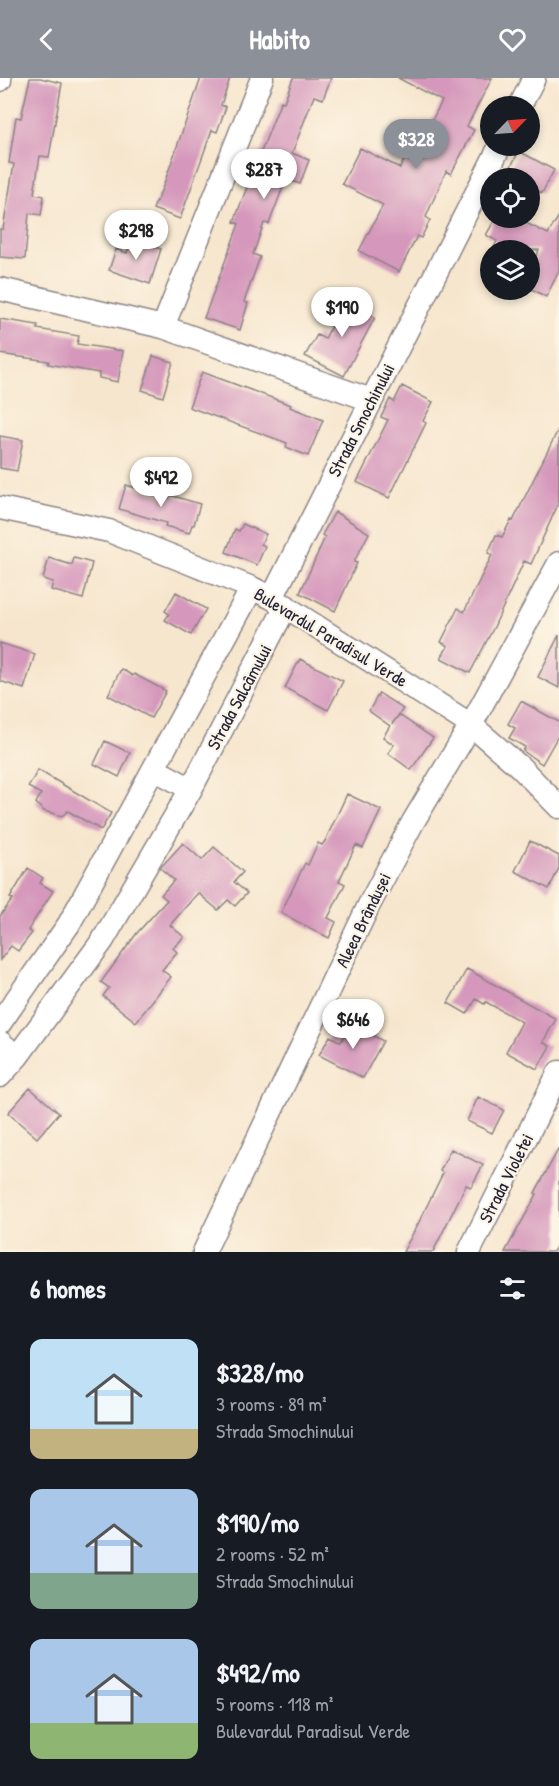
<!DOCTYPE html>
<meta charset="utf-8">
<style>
:root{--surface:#171b24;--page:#20242c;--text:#f1f3f6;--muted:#9ea1a6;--accent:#8c9099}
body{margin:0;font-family:"Patrick Hand",sans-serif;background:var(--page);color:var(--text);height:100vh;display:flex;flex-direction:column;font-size:22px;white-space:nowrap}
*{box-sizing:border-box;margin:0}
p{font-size:20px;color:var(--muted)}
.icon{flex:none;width:33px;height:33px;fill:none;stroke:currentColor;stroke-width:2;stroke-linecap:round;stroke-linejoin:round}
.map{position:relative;height:1174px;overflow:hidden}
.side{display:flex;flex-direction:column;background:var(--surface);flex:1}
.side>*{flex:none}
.needle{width:39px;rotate:65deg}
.fabs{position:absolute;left:480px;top:18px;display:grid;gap:12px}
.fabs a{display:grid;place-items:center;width:60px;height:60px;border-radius:50%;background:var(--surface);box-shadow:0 3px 9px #0003;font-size:30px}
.price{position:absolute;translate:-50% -51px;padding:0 14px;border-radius:21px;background:#fff;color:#222;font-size:20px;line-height:39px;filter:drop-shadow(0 2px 3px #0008)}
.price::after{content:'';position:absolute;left:50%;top:36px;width:18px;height:14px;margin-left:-9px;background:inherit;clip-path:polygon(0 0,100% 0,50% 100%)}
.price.selected{background:var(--accent);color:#fff}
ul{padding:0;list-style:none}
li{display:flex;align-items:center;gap:18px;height:150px;padding:0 30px}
li span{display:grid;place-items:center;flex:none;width:168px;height:120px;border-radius:12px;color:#555}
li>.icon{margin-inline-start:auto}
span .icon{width:72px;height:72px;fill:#fffc;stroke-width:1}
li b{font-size:26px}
h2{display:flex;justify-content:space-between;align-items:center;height:72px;padding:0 30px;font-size:26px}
header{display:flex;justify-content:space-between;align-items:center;height:78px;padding:0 30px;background:var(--accent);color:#fff;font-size:27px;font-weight:700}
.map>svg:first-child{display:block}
.building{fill:#d597bb}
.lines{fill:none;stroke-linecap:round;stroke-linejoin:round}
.minor-casing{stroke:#8c8484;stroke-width:25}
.minor{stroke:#fff;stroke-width:22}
.labels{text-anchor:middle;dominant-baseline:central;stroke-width:4.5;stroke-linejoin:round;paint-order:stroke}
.street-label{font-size:18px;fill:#22223b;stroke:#fcf5e5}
</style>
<header><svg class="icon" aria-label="back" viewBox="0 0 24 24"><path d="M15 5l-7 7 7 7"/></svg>Habito<svg class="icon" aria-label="heart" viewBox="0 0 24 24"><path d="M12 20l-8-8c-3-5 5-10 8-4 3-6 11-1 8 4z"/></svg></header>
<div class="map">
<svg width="559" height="1174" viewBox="0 0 559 1174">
<rect width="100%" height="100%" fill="#fcf5e5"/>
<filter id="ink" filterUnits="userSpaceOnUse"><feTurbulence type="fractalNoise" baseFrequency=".0167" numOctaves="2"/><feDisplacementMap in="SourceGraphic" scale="12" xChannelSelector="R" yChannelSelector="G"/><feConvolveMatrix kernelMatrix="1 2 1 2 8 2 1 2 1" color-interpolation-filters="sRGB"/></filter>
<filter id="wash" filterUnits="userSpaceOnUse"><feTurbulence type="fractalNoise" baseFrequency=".008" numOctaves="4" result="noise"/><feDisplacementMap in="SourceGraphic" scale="24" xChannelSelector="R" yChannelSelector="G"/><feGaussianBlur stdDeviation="1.35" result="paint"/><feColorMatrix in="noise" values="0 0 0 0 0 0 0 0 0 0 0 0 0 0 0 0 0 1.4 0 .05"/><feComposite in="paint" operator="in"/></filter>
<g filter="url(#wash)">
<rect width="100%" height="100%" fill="#f7e6ce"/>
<g id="blocks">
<path class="building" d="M30,0H40L62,5L49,79L40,78L34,116L44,118L41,137L29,135L25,181L0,179V151H3L14,86L9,85L16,39L21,40Z
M201,0H230L221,27L226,29L217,54L212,52L180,141L153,131L164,106Z
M293,0H331L323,21L314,18L292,75L309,82L300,106L286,101L269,146L264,145L253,176L260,179L244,224L248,225L240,252L204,240L239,146L234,144L244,117L281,23L284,24Z
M398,0H492L467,48L474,52L451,96L446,93L426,139L430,142L421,160L417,158L399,194L359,173L383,127L342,106L360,70L400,90L417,58L422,61L442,23Z
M519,73L554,92L542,115L530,108V100H505Z
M559,138V193L546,219L530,210V192L539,172H493L497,163L486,157L496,140H516L548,156Z
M131,161L161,171L150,206L109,192L116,171L127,175Z
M344,220L367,231L365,234L375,239L344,298L305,278L317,257L325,261Z
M0,241L38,247L37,251L79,258L77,266L123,273L118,304L99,300V295L48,286L49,283L0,276Z
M153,278L173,284L163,319L142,312Z
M202,294L291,327L290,329L323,342L308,378L286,369L287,365L189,329Z
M402,308L433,324L423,343L426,345L389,420L357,404L388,342L381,339L390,321L394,324Z
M559,350V424L531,486L524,483L494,549L470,595L441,580L448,568L441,564L458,530L464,534L492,477L488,475L496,457L502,459L511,442L513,443Z
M0,358L23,362L17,393L0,390Z
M126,407L169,420L170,417L200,426L194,447H192L189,455L165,448L166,445L119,431Z
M335,434L369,455L354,484L357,485L335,533L300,515L325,459L322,457Z
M243,446L266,456L261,466L265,468L257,487L226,474L235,451L239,453Z
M49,480L72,487L74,480L92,485L83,521L51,512L53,504L43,501Z
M176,514L206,531L191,557L165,542L169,536L165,533Z
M559,557V610L538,599Z
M0,565L35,576L24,611L0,603Z
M300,581L343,603L328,632L285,610Z
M121,591L133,598L134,596L166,613L151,640L108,617Z
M379,615L403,631L392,646L399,637L433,660L411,692L388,675L394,667L383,659L390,648L369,633Z
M521,623L559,644V656L542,686L523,673L525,669L509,660L515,650L508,646Z
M105,663L130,675L119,699L94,686Z
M38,692L111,735L101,752L68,733L62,738L44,733L36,725L41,716L28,709Z
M347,716L381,732L363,770L356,767L339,803L345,806L328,840L336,844L329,860L281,835L305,785L308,787L318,765L322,767L325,763Z
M530,763L559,778V790L549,811L515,793Z
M183,765L202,782L214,769L243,794L234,804L247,815L235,828L228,822L218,832L198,815L170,847L184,859L173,870L177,874L162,892L171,899L136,944L103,918L109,910L101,904L137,855L167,822L161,817L174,802L160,790Z
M28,790L43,800L40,805L53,813L28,852L32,855L18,873L11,868L0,882V838L13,821L10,820Z
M467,891L556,941L543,964L550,968L537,991L506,974L522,944L486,924L484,926L476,921L467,936L448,925Z
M351,945L383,963L363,1000L319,977L330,958L341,964Z
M30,1010L59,1035L37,1060L8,1035Z
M478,1019L504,1032L492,1055L467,1043Z
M559,1070V1164L553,1174H505L537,1116L535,1115Z
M451,1071L483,1087L471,1109L466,1107L433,1174H403L419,1144L443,1095L440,1093Z"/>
</g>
</g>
<g filter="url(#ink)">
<use href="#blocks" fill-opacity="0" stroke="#8c8484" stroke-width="1.5"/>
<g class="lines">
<g class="minor-casing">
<path id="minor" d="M0,2V0
M520,28L534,0
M0,211L163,249L371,322
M163,249L262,0
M0,430L109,453L252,510L272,520L471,647L520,689L559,729
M272,520L500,68
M154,691L191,711
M0,945L69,846L252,510
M0,964L17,979
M0,998L17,979L103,862L191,711L286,528
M204,1174L369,827L413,744L471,647L559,485
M469,1174L559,994"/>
</g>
<use href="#minor" class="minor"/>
</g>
</g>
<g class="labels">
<g class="street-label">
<text transform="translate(361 342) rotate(-63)">Strada Smochinului</text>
<text transform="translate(331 559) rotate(31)">Bulevardul Paradisul Verde</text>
<text transform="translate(239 619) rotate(-62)">Strada Salcâmului</text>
<text transform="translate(363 842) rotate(-64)">Aleea Brândușei</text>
<text transform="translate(506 1100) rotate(-63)">Strada Violetei</text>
</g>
</g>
</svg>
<div class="fabs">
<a><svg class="needle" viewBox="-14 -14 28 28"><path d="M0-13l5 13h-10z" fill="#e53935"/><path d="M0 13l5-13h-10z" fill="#9ea1a6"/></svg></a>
<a><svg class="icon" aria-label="locate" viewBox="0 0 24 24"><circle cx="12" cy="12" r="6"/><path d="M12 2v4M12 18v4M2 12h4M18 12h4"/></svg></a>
<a><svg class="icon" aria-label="layers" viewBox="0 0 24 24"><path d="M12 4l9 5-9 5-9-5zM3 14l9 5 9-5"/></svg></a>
</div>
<b class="price selected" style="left:416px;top:92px">$328</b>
<b class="price" style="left:264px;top:122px">$287</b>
<b class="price" style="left:136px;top:183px">$298</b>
<b class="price" style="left:342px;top:260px">$190</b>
<b class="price" style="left:161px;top:430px">$492</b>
<b class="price" style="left:353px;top:972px">$646</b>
</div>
<section class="side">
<h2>6 homes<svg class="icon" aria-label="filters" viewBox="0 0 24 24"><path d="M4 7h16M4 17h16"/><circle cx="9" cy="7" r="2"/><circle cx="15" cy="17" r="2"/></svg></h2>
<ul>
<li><span style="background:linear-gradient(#bfe0f5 75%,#c2b280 0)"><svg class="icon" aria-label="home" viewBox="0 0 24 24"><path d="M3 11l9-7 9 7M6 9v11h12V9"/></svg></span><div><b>$328/mo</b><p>3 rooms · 89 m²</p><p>Strada Smochinului</p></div></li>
<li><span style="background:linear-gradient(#a9c7e8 70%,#7fa58c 0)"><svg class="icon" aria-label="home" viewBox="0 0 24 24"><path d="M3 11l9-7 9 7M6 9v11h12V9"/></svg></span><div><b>$190/mo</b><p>2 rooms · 52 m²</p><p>Strada Smochinului</p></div></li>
<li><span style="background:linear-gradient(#a9c7e8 70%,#8fb573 0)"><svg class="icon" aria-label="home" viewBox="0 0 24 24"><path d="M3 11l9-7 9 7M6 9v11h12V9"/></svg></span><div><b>$492/mo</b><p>5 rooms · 118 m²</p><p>Bulevardul Paradisul Verde</p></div></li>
</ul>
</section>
